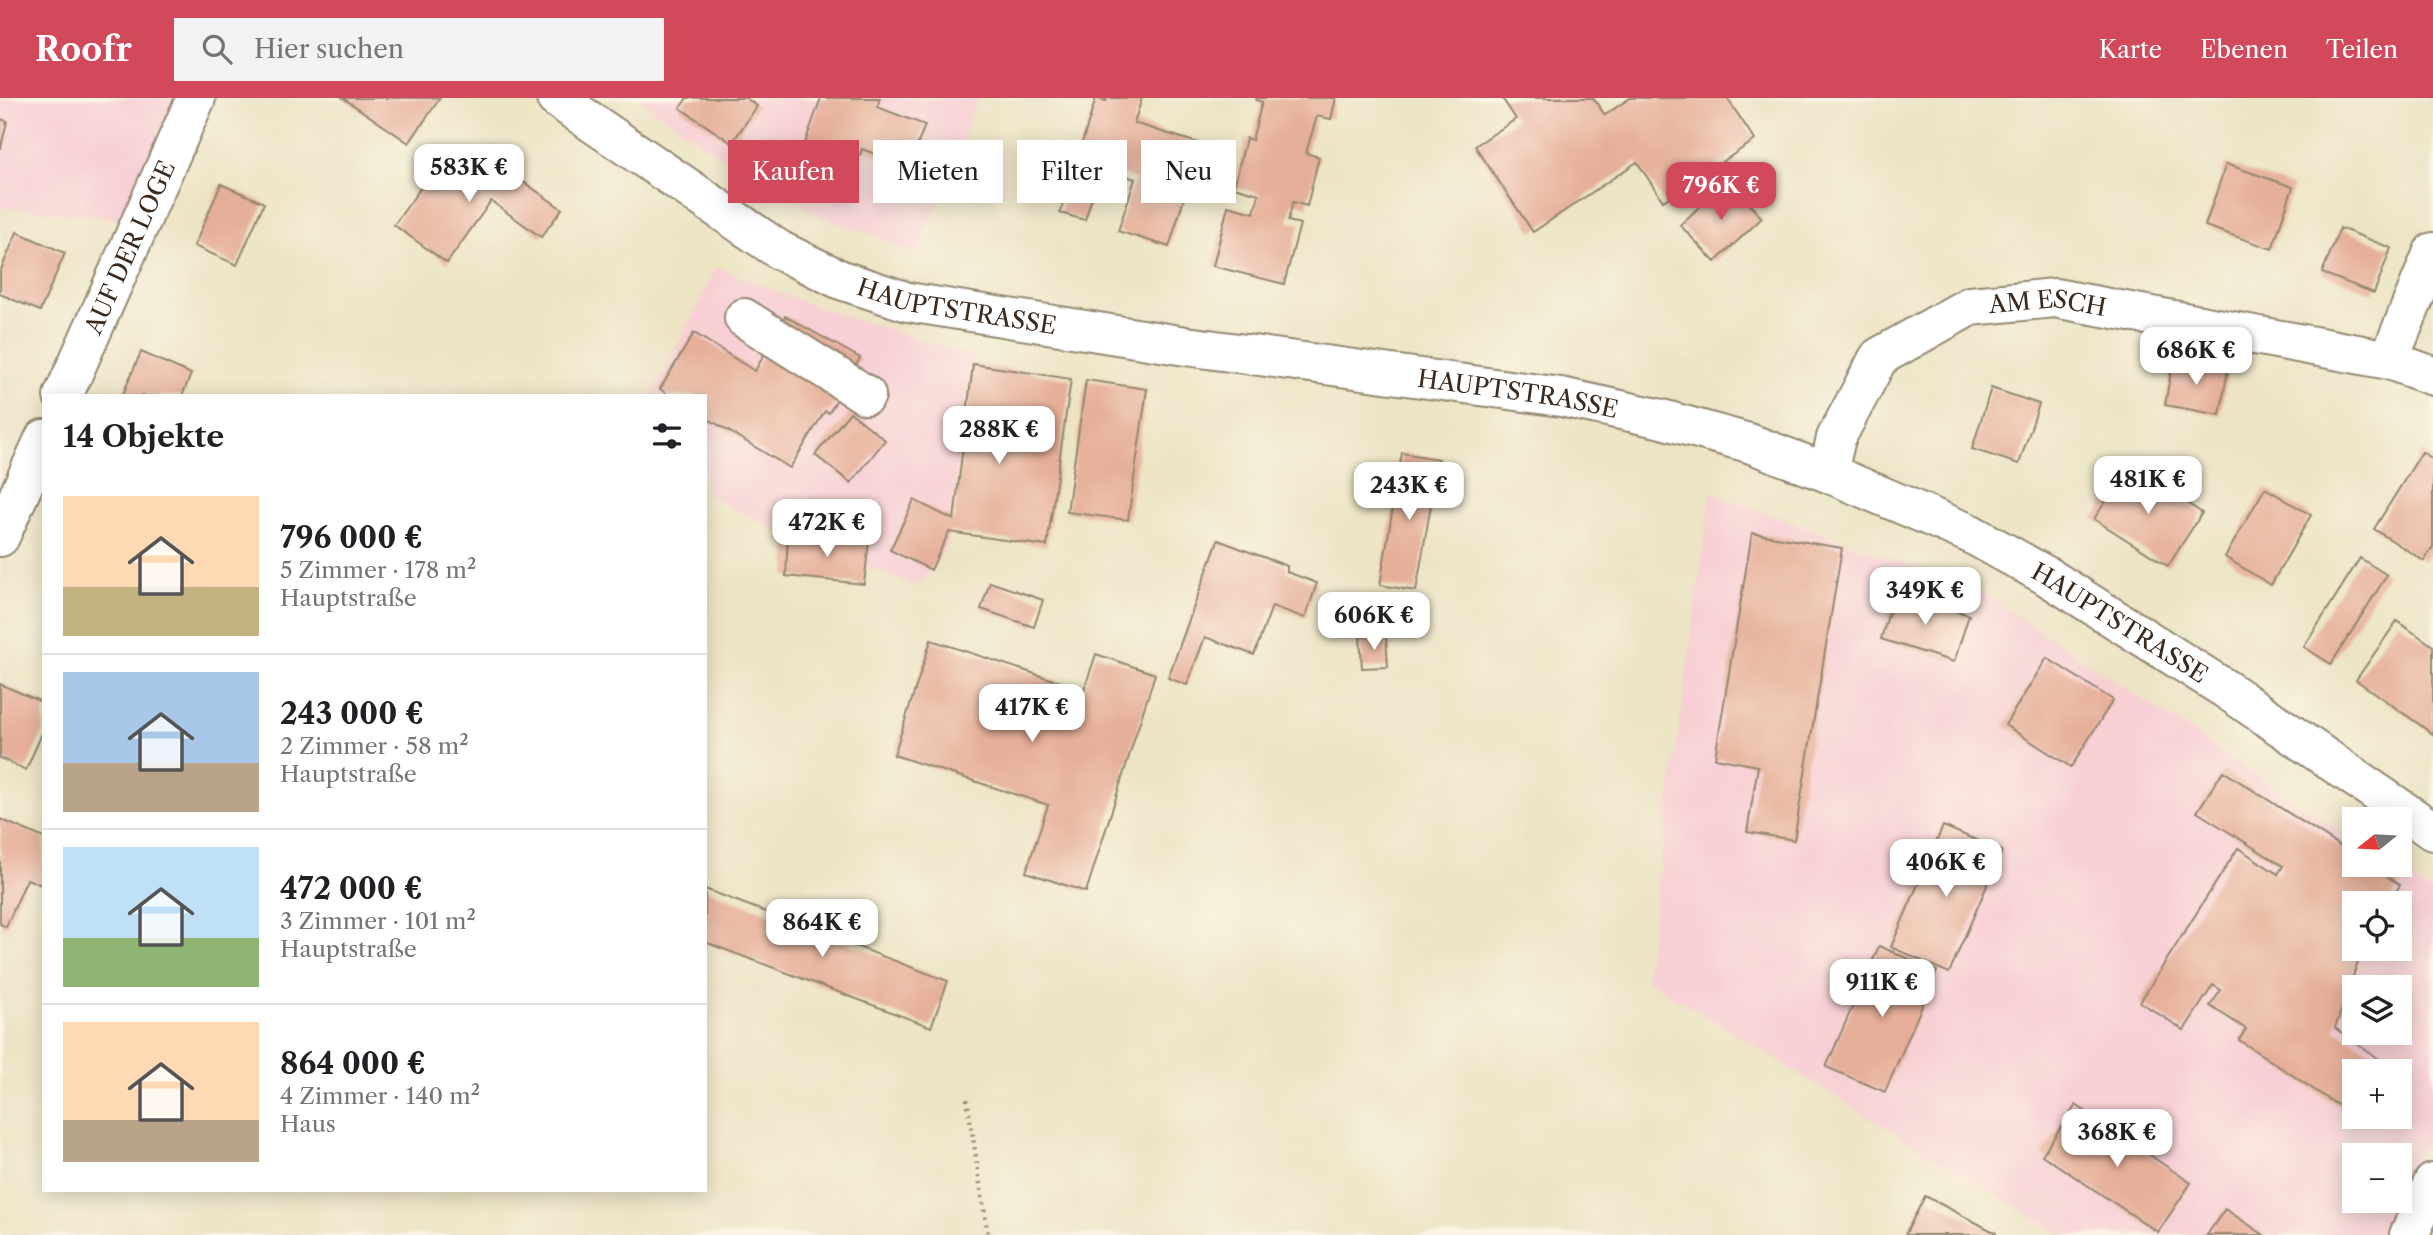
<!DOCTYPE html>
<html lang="de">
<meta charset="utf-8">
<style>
:root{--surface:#fff;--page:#f2f2f2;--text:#202124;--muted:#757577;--line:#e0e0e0;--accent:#d1495b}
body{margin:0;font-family:"Libre Caslon Text",serif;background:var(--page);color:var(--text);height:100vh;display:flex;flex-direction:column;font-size:26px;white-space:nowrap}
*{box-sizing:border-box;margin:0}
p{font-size:23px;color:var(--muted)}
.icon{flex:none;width:38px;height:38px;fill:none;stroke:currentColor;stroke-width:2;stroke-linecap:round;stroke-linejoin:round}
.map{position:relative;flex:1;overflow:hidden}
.details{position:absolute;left:42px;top:296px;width:665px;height:798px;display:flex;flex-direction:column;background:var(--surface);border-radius:0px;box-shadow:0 4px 18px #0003}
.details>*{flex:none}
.guide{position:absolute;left:728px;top:42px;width:665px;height:63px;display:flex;gap:14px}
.needle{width:46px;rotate:252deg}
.buttons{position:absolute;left:2342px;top:709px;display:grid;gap:14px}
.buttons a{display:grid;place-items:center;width:70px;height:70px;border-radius:0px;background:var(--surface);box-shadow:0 4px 18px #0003;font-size:35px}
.price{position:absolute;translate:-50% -60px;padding:0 16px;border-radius:14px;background:#fff;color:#222;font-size:23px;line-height:46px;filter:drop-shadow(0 2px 4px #0008)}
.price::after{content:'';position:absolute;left:50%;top:42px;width:21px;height:16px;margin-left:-10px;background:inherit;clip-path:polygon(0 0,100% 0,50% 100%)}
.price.current{background:var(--accent);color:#fff}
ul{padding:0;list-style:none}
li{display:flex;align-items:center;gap:21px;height:175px;padding:0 21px}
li+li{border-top:2px solid var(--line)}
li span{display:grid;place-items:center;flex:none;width:196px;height:140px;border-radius:0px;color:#555}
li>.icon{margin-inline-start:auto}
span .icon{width:84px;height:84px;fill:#fffc;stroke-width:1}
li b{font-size:30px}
h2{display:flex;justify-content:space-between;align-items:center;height:84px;padding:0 21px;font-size:30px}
.chip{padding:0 24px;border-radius:0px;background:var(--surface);box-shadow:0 4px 18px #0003;font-size:24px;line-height:63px}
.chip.current{background:var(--accent);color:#fff}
header{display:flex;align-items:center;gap:42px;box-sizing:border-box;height:98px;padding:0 35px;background:var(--accent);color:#fff}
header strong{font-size:33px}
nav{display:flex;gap:38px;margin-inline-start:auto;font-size:24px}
.search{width:490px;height:63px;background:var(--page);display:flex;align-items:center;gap:18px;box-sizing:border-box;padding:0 24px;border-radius:0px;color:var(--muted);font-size:26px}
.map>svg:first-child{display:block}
.built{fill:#f7cfd4;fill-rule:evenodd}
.building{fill:#e6af99}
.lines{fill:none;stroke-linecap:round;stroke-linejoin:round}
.minor-casing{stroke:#948771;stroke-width:42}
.major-casing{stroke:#948771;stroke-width:42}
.path{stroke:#948771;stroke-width:4.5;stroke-dasharray:2 5;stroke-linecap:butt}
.minor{stroke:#fff;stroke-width:38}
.major{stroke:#fff;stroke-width:38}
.labels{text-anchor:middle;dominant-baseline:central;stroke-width:5;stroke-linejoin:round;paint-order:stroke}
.street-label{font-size:24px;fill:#3b2a1e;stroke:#fcf5e5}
</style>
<header>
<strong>Roofr</strong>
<div class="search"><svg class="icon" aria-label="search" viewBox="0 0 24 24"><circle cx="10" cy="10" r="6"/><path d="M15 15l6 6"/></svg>Hier suchen</div>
<nav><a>Karte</a><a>Ebenen</a><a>Teilen</a></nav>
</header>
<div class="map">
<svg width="2433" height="1137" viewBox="0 0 2433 1137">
<rect width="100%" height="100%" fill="#fcf5e5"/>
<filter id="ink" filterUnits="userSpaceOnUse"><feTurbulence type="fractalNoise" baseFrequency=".0143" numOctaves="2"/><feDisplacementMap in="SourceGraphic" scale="14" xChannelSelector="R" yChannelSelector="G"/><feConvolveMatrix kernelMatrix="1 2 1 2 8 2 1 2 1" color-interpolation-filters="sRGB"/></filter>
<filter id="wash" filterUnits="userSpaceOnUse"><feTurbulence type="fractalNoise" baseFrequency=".00686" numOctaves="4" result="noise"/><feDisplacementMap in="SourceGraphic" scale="28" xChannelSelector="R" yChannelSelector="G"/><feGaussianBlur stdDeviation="1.57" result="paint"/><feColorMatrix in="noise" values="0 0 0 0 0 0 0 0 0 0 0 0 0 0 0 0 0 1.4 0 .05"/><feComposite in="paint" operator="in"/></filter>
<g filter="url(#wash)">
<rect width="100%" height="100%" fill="#ece4c4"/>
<path class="built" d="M0,0H176L121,121L0,109Z
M637,0H978L917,157L873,137L829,122L756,83Z
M717,169L813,208L973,258L948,448L917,489L777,433L705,395V298H651Z
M1711,394L1984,495L2354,743V766L2389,767L2433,796V1023L2385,1137H2061L1645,881ZM2354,805H2399V850H2354ZM2354,889H2399V934H2354ZM2354,973H2399V1018H2354ZM2354,1057H2399V1102H2354Z"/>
<g id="blocks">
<path class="building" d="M343,0H440L409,45Z
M687,0H746L757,8L732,45L680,10Z
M821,0H880L877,9L925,27L909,69L862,51L855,72L802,53Z
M1096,0L1106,3L1107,0H1142L1134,25L1201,46L1169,149L1118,133L1135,81L1101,70L1085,122L1060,115Z
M1257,0H1336L1331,21L1317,18L1306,55L1319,59L1307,108L1293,104L1288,123L1300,126L1284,186L1213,168L1228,108L1254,115L1259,96L1234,89L1246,40L1252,42L1262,4L1256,2Z
M1502,0H1593L1605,17L1630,0H1727L1755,42L1663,103L1637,64L1533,134L1475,48L1516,21Z
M0,21L7,23L1,50H0Z
M450,49L493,80L501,68L562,111L541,139L491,103L447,165L394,127Z
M2226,66L2293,89L2272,151L2205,128Z
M1727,83L1762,120L1715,164L1680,127Z
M221,86L264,105L237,167L194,148Z
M2340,130L2391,150L2374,195L2322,175Z
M17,134L65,155L40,213L0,196V174Z
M785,218L860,260L829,315L825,313L790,370L705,319V298H670L660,291L694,235L755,273Z
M141,254L191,276L182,298H122Z
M2173,261L2228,271L2220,317L2165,307Z
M973,266L1071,281L1047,448L949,434L931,472L890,452L914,402L954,422Z
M1086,282L1147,291L1128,422L1067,414Z
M1991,290L2039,306L2019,366L1972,351Z
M850,314L885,342L851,385L815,357Z
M2422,354L2433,361V449L2424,463L2374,431Z
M1402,355L1439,361L1416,493L1380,487Z
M2130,367L2202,415L2168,468L2094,421Z
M2265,390L2311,417L2271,487L2225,459Z
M1752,435L1842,450L1794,742L1747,734L1758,668L1715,660Z
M788,436L869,443L864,486L786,478Z
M1218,442L1287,468V474L1317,485L1305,520L1272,508L1254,557L1205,539L1187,587L1168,580Z
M2360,460L2387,477L2331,566L2304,549Z
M990,484L1043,502L1034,529L981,511Z
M1895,494L1969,517L1954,564L1881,541Z
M2397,523L2433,548V636L2356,582Z
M1386,537L1388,569L1362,570L1360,539Z
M931,542L1084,592L1096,556L1155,576L1086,794L1026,774L1048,707L894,657Z
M2047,560L2113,602L2071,669L2005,627Z
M0,586L44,605V631L26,672L0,660Z
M2223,673L2354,757V766H2368L2400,787L2389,805H2354V850H2363L2335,930L2396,973H2354V1018L2239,942L2246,931L2210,908L2221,892L2213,887L2184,932L2140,904L2238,750L2278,776L2283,768L2197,714Z
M0,721L44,740V788L27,781L6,829L0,826Z
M1943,728L2002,753L1949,875L1891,849Z
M705,791L948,883L931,929L705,844Z
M1879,848L1937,873L1885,994L1826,969Z
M2399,976L2409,982L2399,997Z
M2076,1007L2191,1085L2158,1134L2042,1057Z
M1925,1098L1996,1135L1995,1137H1905Z
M2225,1111L2264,1137H2207Z"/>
</g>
</g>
<g filter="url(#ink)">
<use href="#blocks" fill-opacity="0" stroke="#948771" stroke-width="2"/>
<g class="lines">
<g class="minor-casing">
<g id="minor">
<path d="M744,220L866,297"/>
<path d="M2389,262L2433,154"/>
<path id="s1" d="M63,298L196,0"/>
<path id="s2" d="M1828,375L1836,340L1879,259L1970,208L2055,200L2389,262L2433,278"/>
<path d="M0,439L44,341"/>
<path d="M2409,1137L2433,1085"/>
</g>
</g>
<g class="major-casing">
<g id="major">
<path id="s3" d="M556,0L779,152L841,182L908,204L1186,248L1561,299L1662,321L1749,345L1828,375L1971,436L2045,477L2227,592L2433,733"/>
</g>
</g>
<path class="path" d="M967,1001L988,1137"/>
<use href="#minor" class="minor"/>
<use href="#major" class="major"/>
</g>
</g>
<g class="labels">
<g class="street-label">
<text stroke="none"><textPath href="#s1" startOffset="163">AUF DER LOGE</textPath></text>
<text stroke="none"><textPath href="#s3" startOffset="458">HAUPTSTRASSE</textPath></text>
<text stroke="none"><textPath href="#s2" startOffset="310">AM ESCH</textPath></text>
<text stroke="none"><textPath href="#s3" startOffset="1026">HAUPTSTRASSE</textPath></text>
<text stroke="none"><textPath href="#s3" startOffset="1676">HAUPTSTRASSE</textPath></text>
</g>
</g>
</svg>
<div class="buttons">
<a><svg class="needle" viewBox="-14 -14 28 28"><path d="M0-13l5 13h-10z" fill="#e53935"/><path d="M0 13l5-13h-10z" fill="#757577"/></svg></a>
<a><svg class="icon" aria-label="locate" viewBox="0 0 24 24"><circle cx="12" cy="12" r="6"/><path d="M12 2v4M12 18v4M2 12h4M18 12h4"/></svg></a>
<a><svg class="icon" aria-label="layers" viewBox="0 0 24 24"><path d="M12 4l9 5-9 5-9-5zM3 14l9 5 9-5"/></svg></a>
<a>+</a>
<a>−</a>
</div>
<b class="price" style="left:469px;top:106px">583K €</b>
<b class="price current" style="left:1721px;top:124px">796K €</b>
<b class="price" style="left:2196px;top:289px">686K €</b>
<b class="price" style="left:999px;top:368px">288K €</b>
<b class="price" style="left:2148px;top:418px">481K €</b>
<b class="price" style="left:1409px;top:424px">243K €</b>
<b class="price" style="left:827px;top:461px">472K €</b>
<b class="price" style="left:1925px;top:529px">349K €</b>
<b class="price" style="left:1374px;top:554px">606K €</b>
<b class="price" style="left:1032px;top:646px">417K €</b>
<b class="price" style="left:1946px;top:801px">406K €</b>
<b class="price" style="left:822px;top:861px">864K €</b>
<b class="price" style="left:1882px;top:921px">911K €</b>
<b class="price" style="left:2117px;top:1071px">368K €</b>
<div class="guide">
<a class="chip current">Kaufen</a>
<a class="chip">Mieten</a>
<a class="chip">Filter</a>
<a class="chip">Neu</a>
</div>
<section class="details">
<h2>14 Objekte<svg class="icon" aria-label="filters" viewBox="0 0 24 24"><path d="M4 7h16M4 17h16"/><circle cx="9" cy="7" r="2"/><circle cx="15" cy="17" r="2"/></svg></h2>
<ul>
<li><span style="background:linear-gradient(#ffd9b3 65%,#c2b280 0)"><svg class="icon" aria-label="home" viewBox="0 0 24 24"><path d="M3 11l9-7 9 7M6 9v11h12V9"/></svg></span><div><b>796 000 €</b><p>5 Zimmer · 178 m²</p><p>Hauptstraße</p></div></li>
<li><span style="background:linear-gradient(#a9c7e8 65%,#b9a48a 0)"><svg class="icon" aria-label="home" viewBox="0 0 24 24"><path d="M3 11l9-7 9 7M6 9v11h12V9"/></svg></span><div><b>243 000 €</b><p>2 Zimmer · 58 m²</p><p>Hauptstraße</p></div></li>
<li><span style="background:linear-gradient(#bfe0f5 65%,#8fb573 0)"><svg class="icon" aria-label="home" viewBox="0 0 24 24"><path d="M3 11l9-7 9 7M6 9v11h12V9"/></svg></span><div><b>472 000 €</b><p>3 Zimmer · 101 m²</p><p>Hauptstraße</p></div></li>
<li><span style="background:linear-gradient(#ffd9b3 70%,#b9a48a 0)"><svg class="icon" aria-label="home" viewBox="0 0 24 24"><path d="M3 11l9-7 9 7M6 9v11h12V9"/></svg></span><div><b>864 000 €</b><p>4 Zimmer · 140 m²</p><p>Haus</p></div></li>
</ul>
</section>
</div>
